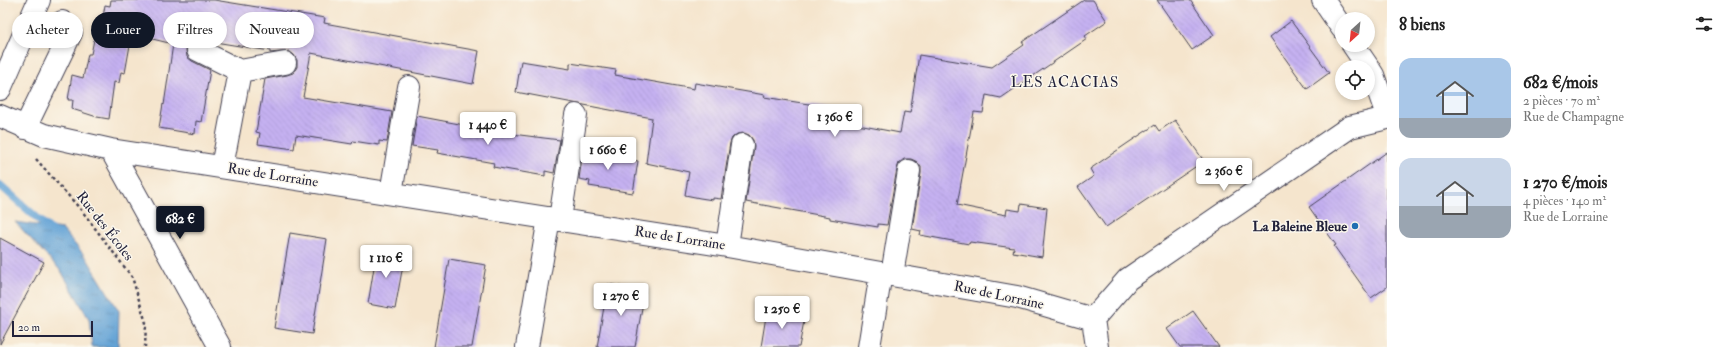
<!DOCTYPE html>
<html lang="fr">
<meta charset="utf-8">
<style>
:root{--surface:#fff;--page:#f2f2f2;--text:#222;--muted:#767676;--accent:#111827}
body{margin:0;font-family:"IM FELL Double Pica",serif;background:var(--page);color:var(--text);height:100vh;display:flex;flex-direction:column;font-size:15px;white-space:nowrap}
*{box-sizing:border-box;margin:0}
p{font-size:13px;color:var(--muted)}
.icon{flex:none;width:22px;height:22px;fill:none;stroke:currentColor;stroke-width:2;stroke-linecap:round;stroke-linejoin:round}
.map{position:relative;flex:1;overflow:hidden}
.side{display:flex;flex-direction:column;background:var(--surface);width:340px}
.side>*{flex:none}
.top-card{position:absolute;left:12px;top:12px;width:380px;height:36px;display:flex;gap:8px}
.needle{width:26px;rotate:207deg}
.tools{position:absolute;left:1335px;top:12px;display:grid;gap:8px}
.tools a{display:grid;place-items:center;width:40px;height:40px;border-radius:50%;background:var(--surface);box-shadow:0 2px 6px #0003;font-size:20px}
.scale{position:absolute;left:12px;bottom:10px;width:81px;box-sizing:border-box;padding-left:4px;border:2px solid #22223b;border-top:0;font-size:11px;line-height:14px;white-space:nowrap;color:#22223b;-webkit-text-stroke:3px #fbf7ec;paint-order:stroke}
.price{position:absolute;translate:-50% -34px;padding:0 9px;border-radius:4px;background:#fff;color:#222;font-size:13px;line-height:26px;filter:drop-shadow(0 1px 2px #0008)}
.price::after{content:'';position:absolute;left:50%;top:24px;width:12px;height:9px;margin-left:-6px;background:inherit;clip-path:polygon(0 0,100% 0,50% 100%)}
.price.active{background:var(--accent);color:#fff}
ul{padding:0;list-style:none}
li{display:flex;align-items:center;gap:12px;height:100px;padding:0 12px}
li span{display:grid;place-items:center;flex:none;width:112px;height:80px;border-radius:12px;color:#555}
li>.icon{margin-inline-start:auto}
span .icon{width:48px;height:48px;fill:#fffc;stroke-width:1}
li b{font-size:17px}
h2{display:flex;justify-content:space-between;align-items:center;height:48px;padding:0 12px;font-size:17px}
.tag{padding:0 14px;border-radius:18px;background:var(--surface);box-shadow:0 2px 6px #0003;font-size:14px;line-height:36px}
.tag.active{background:var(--accent);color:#fff}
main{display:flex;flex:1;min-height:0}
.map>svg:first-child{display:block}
.water{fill:url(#water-ripples);stroke:#426288}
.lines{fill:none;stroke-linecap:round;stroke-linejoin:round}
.stream{stroke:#62a2d5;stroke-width:8}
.building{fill:url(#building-back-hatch)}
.minor-casing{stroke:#423f51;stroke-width:24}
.major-casing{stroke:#423f51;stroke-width:24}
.path{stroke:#423f51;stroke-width:2.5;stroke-dasharray:3 3;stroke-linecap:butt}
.minor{stroke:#fff;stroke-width:22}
.major{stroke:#fff;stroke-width:22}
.poi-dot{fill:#1f6fb2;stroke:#fbf7ec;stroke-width:1.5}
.labels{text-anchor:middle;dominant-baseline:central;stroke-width:3;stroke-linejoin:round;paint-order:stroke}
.street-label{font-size:14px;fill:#22223b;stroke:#fbf7ec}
.poi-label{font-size:14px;font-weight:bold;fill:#22223b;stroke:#fbf7ec;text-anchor:end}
.neighbourhood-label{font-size:15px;letter-spacing:1px;fill:#22223b;stroke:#fbf7ec}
</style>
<main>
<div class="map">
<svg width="1387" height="347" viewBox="0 0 1387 347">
<defs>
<pattern id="water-ripples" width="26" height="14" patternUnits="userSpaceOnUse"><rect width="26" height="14" fill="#62a2d5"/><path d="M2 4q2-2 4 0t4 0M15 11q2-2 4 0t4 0" fill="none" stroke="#5084ae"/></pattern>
<pattern id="building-back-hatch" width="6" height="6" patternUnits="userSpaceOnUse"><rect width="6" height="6" fill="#c5b1f1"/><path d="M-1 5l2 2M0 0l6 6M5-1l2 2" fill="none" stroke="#a998d0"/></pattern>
</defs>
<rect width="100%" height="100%" fill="#fbf7ec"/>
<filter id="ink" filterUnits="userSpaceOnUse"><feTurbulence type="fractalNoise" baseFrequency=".025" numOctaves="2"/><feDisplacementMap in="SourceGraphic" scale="8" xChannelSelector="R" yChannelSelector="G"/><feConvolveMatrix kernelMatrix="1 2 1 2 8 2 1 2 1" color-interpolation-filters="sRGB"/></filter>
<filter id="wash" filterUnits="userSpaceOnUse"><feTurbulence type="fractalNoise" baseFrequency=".012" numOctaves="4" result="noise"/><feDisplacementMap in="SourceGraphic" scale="16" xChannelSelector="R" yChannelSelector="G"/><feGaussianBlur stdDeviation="0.9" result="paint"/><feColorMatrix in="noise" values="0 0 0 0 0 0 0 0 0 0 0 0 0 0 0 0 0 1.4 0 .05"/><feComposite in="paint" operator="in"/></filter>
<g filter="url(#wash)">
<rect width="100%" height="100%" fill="#f5e5cd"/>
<path class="water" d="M15,222L62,229L86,257L119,311L118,347H92L89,319L61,271Z"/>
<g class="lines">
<path class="stream" d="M0,185L54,233"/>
</g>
<g id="blocks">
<path class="building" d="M111,0H214L325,18L324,23L479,51L473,84L311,53L303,97L392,112L387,142L379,141V145L353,141L352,144L296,135L294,149L258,144L260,133L256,132L265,79L287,75L293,73L297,67V60L294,55L289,51L270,53V51L215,42V44L198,38L191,40L187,45L186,50L187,57L192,61L210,70L201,122L196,121L195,134L159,128L163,104L164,105L173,44L132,34L125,73L121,72L119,83L114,82L109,119L97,117L72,109L73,100H68L72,75L83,78L88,54H91L99,16L103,17L105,5L110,6Z
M1084,0H1093L1107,21L1085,36L1087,39L1001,98L986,95L983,113L974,112L957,205L1006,215L1007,209L1020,211L1021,204L1047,208L1042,257L1013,252L1014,248L970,242L969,244L920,235L921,231L912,229L921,173V167L917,162L911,159H904L899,163L897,169L887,225L878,224V227L830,219V217L746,202L754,146L753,140L749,135L744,133L737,134L732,138L730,143L721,199L713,198V200L700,198L685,195L689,172L646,163L652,118L516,92L521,61L570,69V63L616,70L615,75L694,89L695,83L765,95L764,97L834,108L832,120L900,133L904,112L910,113L919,55L992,67L1024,45L1022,42Z
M1157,0H1190L1214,35L1192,50Z
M1291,21L1329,73L1307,89L1270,37Z
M417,116L512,134L560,140L554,173L545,171V176L493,167L494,163L437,153L438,150L412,146Z
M1175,120L1204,161L1106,227L1078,187L1094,176L1090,169L1128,143L1155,125L1159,131Z
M584,144L596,146L594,153L638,161L633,193L589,186L590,181L579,179Z
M1387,152V287L1371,298L1334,246L1336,245L1309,207Z
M290,233L327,239L312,334L274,328Z
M0,238L44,262L0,344Z
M377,249L405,254L395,309L368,304Z
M449,259L486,265L472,347H434Z
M608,284L645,291L635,347H597Z
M767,310L805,316L799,347H761Z
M1193,311L1219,347H1180L1167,329Z"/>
</g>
</g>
<g filter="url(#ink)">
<use href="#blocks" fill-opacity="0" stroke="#423f51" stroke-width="1"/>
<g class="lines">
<g class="minor-casing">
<path id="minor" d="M1323,0L1342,28
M1353,45L1368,67
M198,50L240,71L285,63
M1368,67L1373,75L1387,115
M0,116L44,135L111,150L727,246L1017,297L1093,319
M25,128L71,33L62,22
M111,150L220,347
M222,167L240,71
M391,193L409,87
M560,219L576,115
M727,246L742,145
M892,275L909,171
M1093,319L1128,279L1350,127L1387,118
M1093,319L1097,347
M527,347L549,218
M869,347L881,273"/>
</g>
<g class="major-casing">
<path id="major" d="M0,89L39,0"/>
</g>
<path class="path" d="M36,159L82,211L132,277L146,323L145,347"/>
<use href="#minor" class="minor"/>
<use href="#major" class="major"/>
</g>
</g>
<circle class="poi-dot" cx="1355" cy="226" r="4"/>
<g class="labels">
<g class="street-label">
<text transform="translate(273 175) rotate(9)">Rue de Lorraine</text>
<text transform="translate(105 226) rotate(52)">Rue des Écoles</text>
<text transform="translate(680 238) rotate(9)">Rue de Lorraine</text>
<text transform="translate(999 295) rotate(12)">Rue de Lorraine</text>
</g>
<g class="poi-label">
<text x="1347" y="226">La Baleine Bleue</text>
</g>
<g class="neighbourhood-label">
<text x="1065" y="82">LES ACACIAS</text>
</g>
</g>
</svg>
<div class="tools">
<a><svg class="needle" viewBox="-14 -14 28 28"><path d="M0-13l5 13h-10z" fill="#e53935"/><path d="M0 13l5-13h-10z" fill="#767676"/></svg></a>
<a><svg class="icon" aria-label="locate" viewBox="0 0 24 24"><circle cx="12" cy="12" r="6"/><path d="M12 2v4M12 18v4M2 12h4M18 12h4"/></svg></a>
</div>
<div class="scale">20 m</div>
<b class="price" style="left:835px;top:138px">1 360 €</b>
<b class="price" style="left:488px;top:146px">1 440 €</b>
<b class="price" style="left:608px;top:171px">1 660 €</b>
<b class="price" style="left:1224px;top:192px">2 360 €</b>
<b class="price active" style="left:180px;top:240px">682 €</b>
<b class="price" style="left:386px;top:279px">1 110 €</b>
<b class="price" style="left:621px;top:317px">1 270 €</b>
<b class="price" style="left:782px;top:330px">1 250 €</b>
<div class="top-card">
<a class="tag">Acheter</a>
<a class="tag active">Louer</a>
<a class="tag">Filtres</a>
<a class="tag">Nouveau</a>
</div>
</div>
<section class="side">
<h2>8 biens<svg class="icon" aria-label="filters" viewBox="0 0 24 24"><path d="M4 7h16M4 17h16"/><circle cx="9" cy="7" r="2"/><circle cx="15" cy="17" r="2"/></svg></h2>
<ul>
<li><span style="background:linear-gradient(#a9c7e8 75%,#9aa5b1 0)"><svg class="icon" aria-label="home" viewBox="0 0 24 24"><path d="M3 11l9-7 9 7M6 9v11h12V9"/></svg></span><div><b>682 €/mois</b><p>2 pièces · 70 m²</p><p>Rue de Champagne</p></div></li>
<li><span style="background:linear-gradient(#c9d6e8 60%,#9aa5b1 0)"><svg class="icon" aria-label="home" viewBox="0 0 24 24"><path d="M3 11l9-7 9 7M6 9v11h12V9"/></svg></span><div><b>1 270 €/mois</b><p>4 pièces · 140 m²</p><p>Rue de Lorraine</p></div></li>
</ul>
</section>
</main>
